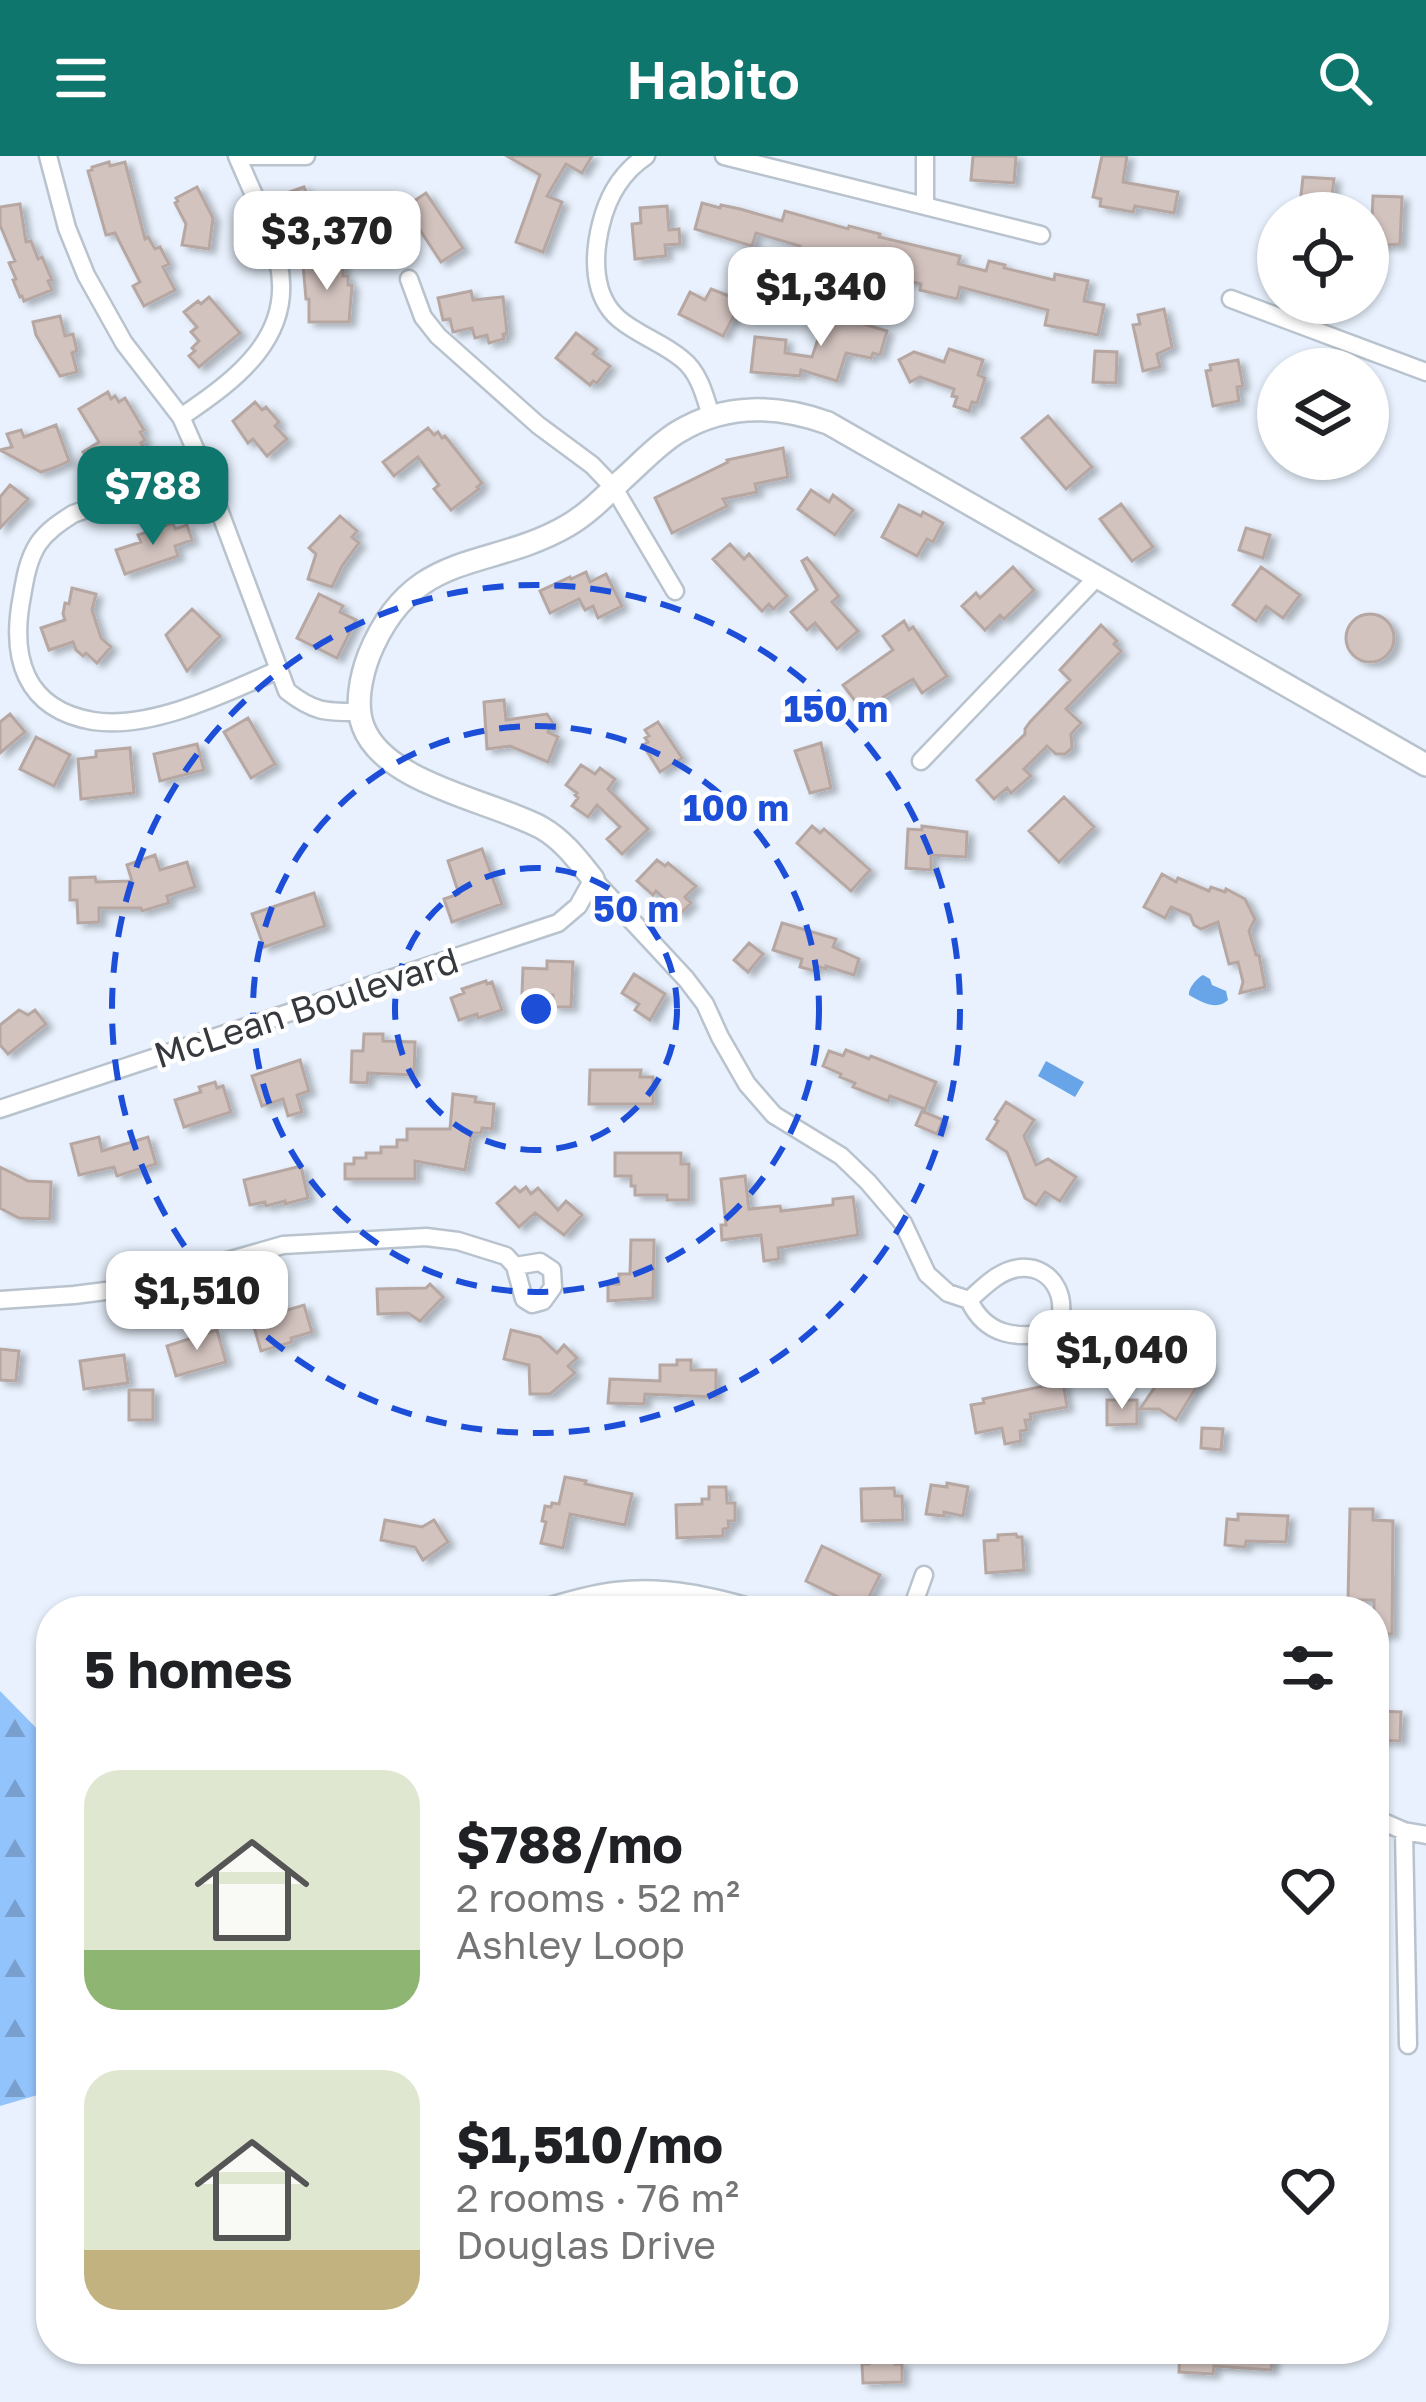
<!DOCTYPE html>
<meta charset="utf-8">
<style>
:root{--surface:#fff;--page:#f6f6f6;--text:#202124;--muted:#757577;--accent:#0f766e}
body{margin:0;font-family:"Golos Text",sans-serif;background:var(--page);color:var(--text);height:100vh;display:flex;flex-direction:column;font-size:45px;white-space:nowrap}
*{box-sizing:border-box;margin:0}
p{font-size:39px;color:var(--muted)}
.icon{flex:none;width:66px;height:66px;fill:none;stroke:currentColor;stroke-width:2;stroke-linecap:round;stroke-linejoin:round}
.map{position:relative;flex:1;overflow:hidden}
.side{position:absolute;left:36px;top:1440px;width:1353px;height:768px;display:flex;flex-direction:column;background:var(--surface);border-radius:48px;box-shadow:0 3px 9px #0004}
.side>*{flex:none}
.tools{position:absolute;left:1257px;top:36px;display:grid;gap:24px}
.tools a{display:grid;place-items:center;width:132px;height:132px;border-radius:50%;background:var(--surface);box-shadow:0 3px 9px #0004;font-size:60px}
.price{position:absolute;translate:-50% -102px;padding:0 27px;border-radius:24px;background:#fff;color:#222;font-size:39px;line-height:78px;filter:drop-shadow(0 3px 6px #0008)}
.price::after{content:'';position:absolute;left:50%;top:72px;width:36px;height:27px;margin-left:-18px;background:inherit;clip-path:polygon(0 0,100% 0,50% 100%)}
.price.current{background:var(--accent);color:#fff}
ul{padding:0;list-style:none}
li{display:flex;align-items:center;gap:36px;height:300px;padding:0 48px}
li span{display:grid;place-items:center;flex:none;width:336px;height:240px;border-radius:36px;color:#555}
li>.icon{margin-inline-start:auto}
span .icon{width:144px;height:144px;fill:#fffc;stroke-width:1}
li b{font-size:51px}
h2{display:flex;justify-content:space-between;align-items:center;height:144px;padding:0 48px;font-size:51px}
header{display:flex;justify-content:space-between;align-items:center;height:156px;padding:0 48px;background:var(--accent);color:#fff;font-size:54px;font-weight:600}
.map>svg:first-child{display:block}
.forest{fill:url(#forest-firs)}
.water{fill:#67a4e8}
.building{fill:#d3c3bf;stroke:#b6a7a3;stroke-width:3;filter:url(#shadow)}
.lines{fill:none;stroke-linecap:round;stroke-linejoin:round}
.minor-casing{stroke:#b9c3cd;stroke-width:21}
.tertiary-casing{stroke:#b9c3cd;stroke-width:26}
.minor{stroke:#fff;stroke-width:16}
.tertiary{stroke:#fff;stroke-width:21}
.ring{fill:none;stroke:#1d4ed8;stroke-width:6;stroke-dasharray:21 15}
.labels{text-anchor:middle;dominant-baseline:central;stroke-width:9;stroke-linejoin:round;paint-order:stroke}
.street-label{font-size:36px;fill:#363a3f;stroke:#fff}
.centre{fill:#1d4ed8;stroke:#fff;stroke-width:6}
.ring-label{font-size:36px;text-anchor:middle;font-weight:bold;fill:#1d4ed8;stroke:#fff;stroke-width:9;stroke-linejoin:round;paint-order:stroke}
</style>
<header><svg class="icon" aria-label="menu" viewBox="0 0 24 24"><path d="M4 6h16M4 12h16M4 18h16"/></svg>Habito<svg class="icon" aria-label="search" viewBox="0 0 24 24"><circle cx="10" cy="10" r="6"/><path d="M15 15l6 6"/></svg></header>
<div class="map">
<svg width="1426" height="2246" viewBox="0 0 1426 2246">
<defs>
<pattern id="forest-firs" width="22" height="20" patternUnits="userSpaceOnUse" patternTransform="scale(3)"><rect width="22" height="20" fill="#92c3fb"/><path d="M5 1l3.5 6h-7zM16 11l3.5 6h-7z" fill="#789fcd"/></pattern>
<filter id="shadow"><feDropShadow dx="6" dy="4" stdDeviation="3" flood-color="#0004"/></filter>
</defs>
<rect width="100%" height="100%" fill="#e8f1fd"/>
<path class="forest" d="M0,1535L51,1587V1935L0,1950Z"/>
<path class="water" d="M1203,819L1210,823L1212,829L1226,835L1228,844C1217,855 1201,846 1189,839C1188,832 1197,822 1203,819Z
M1046,905L1084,926L1075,941L1038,920Z"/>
<path class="building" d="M507,0H592L582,17L566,8L547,40L562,46L543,96L516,86L540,19Z
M973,0H1016L1014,27L971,24Z
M1102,0H1127L1123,26L1178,36L1174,57L1135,50L1133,56L1100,50L1101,43L1093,41Z
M109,6L110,10L125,6L145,83L148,81L155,93L160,91L169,108L163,111L175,134L144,150L133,130L140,126L115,77L106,79L88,15L92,14V11Z
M1303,21L1334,23L1330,57H1299Z
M197,31L213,62L209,93L182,89L186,68L175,47L178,45L176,42Z
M304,31L311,49L323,44L326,52L330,51L338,69L332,71L337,81L303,94V81L295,84L289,70L293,68L289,59L292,57L284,38Z
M426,37L463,92L441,106L418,71L406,78L393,59Z
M1373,40L1402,41L1400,88L1371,90Z
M702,47L720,52L721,49L740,53L782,65L785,55L848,73L849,70L880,78L879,81L960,100L958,108L986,115L989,105L1005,109L1004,112L1054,124L1055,118L1088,125L1084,145L1104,149L1098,179L1045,169L1048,154L960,131L957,143L920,134L921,128L798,99L800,90L756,77L752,90L695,73Z
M20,48L26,86L31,85L38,103L42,101L52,124L48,125L52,134L24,145L22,140L20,141L13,124L16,123L9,107L15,105L0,69V51Z
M667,50L669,74L679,73L680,88L665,89L666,100L635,103L632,68L641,67L640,52Z
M303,108H343V120H348V129H352L349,166H309V143H306Z
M711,133L742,145L723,180L679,158L690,136L705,144Z
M471,135L473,144L503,141L507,177L503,178L504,183L489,187L487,179L475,182L472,172L453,176L450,163L443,164L438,142Z
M209,141L240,177L199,211L189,200L195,195L192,192L199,185L191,176L197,171L184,156L198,145L201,148Z
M832,152L859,158L857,166L887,175L880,199L873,197L871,202L846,197L837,225L801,214L800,220L751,216L755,181L786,184L785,197L812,201L822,171L826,172Z
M1164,153L1172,191L1157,198L1160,211L1143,215L1133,169L1140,168L1138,159Z
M60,160L65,180L73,178L77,195L72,197L77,216L60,220L36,179L33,166Z
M576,177L597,193L593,198L610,210L597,227L593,225L590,229L556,202Z
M949,193L983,204L978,219L985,222L977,247L972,246L969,255L954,250L957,241L952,240L954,233L920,221L910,226L899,204L914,196L944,206Z
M1095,195L1117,196L1116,227L1093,226Z
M1238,204L1243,230L1237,231L1239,245L1213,250L1206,215L1211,214L1210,209Z
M108,236L111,243L115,240L119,246L125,242L144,274L140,276L145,284L141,287L147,297L133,305L131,301L124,304L121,299L104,309L102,306L93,312L83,296L99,286L79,253Z
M255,246L262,254L266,251L279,266L275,270L287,283L267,300L253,283L248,287L233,265Z
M1048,260L1092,311L1066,333L1022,282Z
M56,269L69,305L56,311L41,316L0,294L12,291L7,278L21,274L24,281Z
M428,272L434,279L438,276L442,282L445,280L482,327L477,331L479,333L451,354L434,333L439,329L418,301L394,320L383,306Z
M783,292L788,321L755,328L757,336L723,343L727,350L672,377L655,342L728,306L727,304Z
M10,329L28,343L0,372V341Z
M811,334L829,346L833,339L853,354L835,379L798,353Z
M1121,348L1153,391L1132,405L1100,363Z
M899,349L921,360L923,356L943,367L933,386L927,383L917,400L882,381Z
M340,360L357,375L352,381L359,387L342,410L332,431L308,423L316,398L309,392Z
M173,367L175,373L187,369L192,384L175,390L178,400L125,418L116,394L141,386L138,379Z
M1246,372L1270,379L1263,402L1239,394Z
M730,388L744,403L749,398L787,440L773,453L769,448L762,455L713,403Z
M807,402L839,440L832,446L858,475L837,493L815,467L807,474L791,456L817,434L802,405Z
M1013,411L1034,434L1004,463L1000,459L985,474L962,450L976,437L980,442Z
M1261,411L1300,439L1283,462L1266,450L1256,465L1233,449Z
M586,416L590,426L606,418L622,450L598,462L593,450L585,454L579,443L550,457L540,435L570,421L571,423Z
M72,432L96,438L92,454L101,482L111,491L97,507L86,497L83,500L76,494L73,486L49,494L41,472L65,464L63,458L65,447L69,448Z
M319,438L343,450L340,456L356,464L337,502L297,482Z
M192,453L220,480L187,515L166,479Z
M1346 482a24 24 0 1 1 48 0a24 24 0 1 1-48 0Z
M904,465L909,474L913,471L947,520L922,537L913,523L862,554L843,529L893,494L883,480Z
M1101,469L1117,485L1114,488L1121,495L1066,553L1081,567L1071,578L1072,592L1065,598H1056L1047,590L1024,613L1031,620L1011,637L1007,632L994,643L977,624L1025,578V573L1030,566L1070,524L1060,514Z
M504,544L506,564L547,558L553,567L548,576L558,581L548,606L510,590L487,593L484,546Z
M10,558L25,576L0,597V566Z
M248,562L275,608L251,622L224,576Z
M658,566L682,602L660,616L643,589L648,586L645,582L649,580L645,574Z
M36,581L70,599L54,630L20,613Z
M821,587L831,632L810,637L795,595Z
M197,588L204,614L160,625L154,598Z
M130,592L134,637L81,643L78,603L96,601V595Z
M581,609L595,618L600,612L615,623L608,633L648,673L622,698L607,683L620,671L597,649L588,661L572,650L578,642L575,639L577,637L566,629Z
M1064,641L1094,671L1059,706L1029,675Z
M812,670L820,677L824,673L870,714L851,735L797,687Z
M922,670L967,676L966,701L931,699V714L906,712L908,673L922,674Z
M482,693L502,748L452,766L444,743L459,738L448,705Z
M155,699L160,714L187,706L195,731L167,740L169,747L142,755L141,752H99V766L78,767L77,744H70V722L95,721L96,726L132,725L127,709Z
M657,704L665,710L668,707L696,730L685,741L691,747L680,758L656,735L653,739L637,725Z
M1162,718L1176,726L1178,722L1209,735L1211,731L1225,736L1226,733L1245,743L1255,763L1249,775L1256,799H1259L1265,831L1240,837L1243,826L1238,806L1229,808L1218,766L1201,773L1194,769L1190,759L1171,751L1165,762L1144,751Z
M314,737L325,770L264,791L252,758Z
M782,767L836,783L833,791L859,803L854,819L826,810V813L817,810L815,815L800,811L802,803L773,794Z
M749,787L763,798L748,816L734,804Z
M547,805L573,806L571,851H553V839L522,838L523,812L547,813Z
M634,818L665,838L650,864L635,854L639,848L622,837Z
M486,825L487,828L492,826L502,854L478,862L477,858L459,864L451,842L464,837L462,833Z
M19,854L28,859L35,854L46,868L8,898L0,889V869Z
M364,878H383V885L415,886L414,919L368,917L367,927L351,926L352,895H363Z
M846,894L869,903L871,900L936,926L925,953L890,940L888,945L853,931L855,927L840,921L841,918L823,910L829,895L843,900Z
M300,904L309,935L297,939L302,956L288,960L283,943L262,950L252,920Z
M590,914H641L640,921H653V948H589Z
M215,926L217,932L223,930L231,956L184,971L175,944L201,936L199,931Z
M453,938L476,941L475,946L494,948L492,973L482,972L481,977H472L465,1014L415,1005V1023H345V1008H354V1002H366V997H381V991H397V984H407V973H450Z
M1006,946L1034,964L1024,980L1036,1009L1048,1003L1076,1021L1060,1045L1045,1036L1036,1049L1025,1042L1007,996L987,983L998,965L995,963Z
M922,955L943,964L937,978L916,969Z
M99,981L102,995L148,981L156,1008L117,1020L114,1011L79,1019L71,988Z
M615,997H681V1008H689V1044H667V1039H635V1030H631V1020H615Z
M301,1010L308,1042L285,1048V1045L266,1050L265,1046L250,1049L244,1024Z
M0,1011L28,1025L51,1026L50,1063L19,1062L0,1052Z
M745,1020L749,1053L780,1050L781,1055L833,1049V1043L853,1041L858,1079L778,1092L779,1103L764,1105L761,1079L722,1084L721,1069H726L721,1023Z
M515,1031L520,1036L526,1031L531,1038L538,1032L558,1054L566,1045L582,1059L564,1079L535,1057L519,1071L497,1047Z
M631,1084H654L653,1142L608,1145V1128H619V1118H630Z
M430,1128L443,1141L420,1165L408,1157L378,1158L377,1133L426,1132Z
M279,1147L281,1156L304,1149L312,1176L291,1182L292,1186L261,1195L252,1164L260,1162L257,1153Z
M217,1174L226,1206L176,1220L167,1190Z
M511,1174L540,1181L557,1197L564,1189L577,1202L568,1210L575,1217L550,1238H530L529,1209L504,1203Z
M1182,1191L1210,1210L1189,1243L1176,1264L1159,1253H1140Z
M0,1193L19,1195L16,1225L0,1224Z
M124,1199L128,1227L84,1233L80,1205Z
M677,1204H691V1214H716V1241L645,1238L644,1248L608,1247L610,1223L660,1225V1209H677Z
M1063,1226L1067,1251L1030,1258L1031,1264H1025L1027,1274L1020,1275L1021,1285L1005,1288L1002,1272L976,1277L971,1249L984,1247L983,1243Z
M129,1234H153V1264H129Z
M1107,1244H1137V1268L1107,1269Z
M1202,1272L1223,1273L1221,1294L1201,1292Z
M565,1321L586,1325L585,1328L632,1338L625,1369L570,1358L563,1392L541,1387L546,1366L542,1365L545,1350L551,1351L552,1347L559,1348Z
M947,1327L968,1331L963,1360L944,1356V1360L926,1358L931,1329L947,1331Z
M709,1331H726L727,1347H735V1365H728L729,1372L723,1373V1380L677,1382L676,1349L702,1348V1343H709Z
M894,1332L895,1340H902L903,1364L862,1365L861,1333Z
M1350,1353H1373V1364L1393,1365L1392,1478H1374V1444H1348Z
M1238,1358L1288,1360L1286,1386L1246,1385L1245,1391L1225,1389L1227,1363L1238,1364Z
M385,1364L422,1371L434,1364L448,1386L423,1404L415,1391L381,1384Z
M1016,1378L1017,1381H1022L1024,1414L986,1417L984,1385L998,1384V1379Z
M822,1390L880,1419L863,1453L806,1425Z
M1374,1555L1401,1556L1400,1585L1374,1584Z
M869,2193H894L895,2208H902V2226L863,2227L862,2208H869Z
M1180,2193H1273L1271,2214L1214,2210L1213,2218L1179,2216Z"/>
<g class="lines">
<g class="minor-casing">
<path id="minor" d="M48,0L67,72L86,119L124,187L181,261L203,311L287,535C315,557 326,556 361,556
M237,0H306
M646,0C622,16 608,39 601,68C593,100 592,140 619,163C638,179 663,187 682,203C699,216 705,240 711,260
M724,0L1041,79
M925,49V0
M409,123L423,161L438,180L538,269L592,309L614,332L675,435
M1231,143L1426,216
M181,261C236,224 296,180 278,105C270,70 251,34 237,0
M203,311L73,358C59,367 47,375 38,388C28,404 25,422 22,440C10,501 24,553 93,565C151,574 226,537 278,514
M921,605L1098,420
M0,953L558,767L578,750L593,723L686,823L705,848L720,881L747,928L774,959L841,1000L868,1026L903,1067L927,1118L948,1137L969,1144C986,1181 1018,1183 1054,1176C1072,1148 1055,1109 1020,1112C999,1114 984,1131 969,1144
M0,1144L74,1139L137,1131L283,1089L426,1081L458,1085L506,1100L515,1110L524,1143L532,1148L543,1145L553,1131L552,1114L540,1106L515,1110
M532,1455C559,1448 587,1438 615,1435C666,1429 713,1440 763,1455
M911,1455L924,1419
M1374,1662L1404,1675L1426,1679
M1404,1675L1408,1889"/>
</g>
<g class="tertiary-casing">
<path id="tertiary" d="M593,723C578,704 563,684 542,672C493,645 384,628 363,570C355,549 361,520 369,499C413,391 487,416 567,370C588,358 605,340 623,323C641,307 658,288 678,276C725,247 778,249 828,267L1426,609"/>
</g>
<use href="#minor" class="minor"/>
<use href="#tertiary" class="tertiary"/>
</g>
<g class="ring">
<circle cx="536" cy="853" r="141"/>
<circle cx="536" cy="853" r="283"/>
<circle cx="536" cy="853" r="424"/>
</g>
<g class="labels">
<g class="street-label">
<text transform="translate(306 851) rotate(-18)">McLean Boulevard</text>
</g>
</g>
<circle cx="536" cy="853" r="18" class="centre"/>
<g class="ring-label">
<text x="836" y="566">150 m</text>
<text x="736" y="665">100 m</text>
<text x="636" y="766">50 m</text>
</g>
</svg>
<div class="tools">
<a><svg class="icon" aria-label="locate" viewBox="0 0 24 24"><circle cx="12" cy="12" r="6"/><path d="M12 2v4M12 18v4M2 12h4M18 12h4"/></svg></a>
<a><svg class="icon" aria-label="layers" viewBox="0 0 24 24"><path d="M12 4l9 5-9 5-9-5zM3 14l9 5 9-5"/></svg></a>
</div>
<b class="price" style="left:327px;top:137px">$3,370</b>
<b class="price" style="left:821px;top:193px">$1,340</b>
<b class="price current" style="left:153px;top:392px">$788</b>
<b class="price" style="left:197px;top:1197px">$1,510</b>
<b class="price" style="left:1122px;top:1256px">$1,040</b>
<section class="side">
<h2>5 homes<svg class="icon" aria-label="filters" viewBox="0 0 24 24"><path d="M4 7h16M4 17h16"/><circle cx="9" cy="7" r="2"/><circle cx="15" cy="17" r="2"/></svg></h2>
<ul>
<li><span style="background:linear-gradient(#dfe7d0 75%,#8fb573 0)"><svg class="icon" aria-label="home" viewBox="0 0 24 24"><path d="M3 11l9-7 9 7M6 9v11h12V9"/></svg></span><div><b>$788/mo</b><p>2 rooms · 52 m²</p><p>Ashley Loop</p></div><svg class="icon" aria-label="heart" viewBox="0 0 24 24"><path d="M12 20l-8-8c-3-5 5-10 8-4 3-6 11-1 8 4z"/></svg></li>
<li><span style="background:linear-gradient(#dfe7d0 75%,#c2b280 0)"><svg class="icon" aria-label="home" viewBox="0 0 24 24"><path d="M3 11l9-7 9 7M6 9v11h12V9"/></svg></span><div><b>$1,510/mo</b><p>2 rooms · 76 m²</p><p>Douglas Drive</p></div><svg class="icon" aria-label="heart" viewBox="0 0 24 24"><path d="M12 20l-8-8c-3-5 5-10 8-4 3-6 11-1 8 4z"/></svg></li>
</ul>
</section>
</div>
